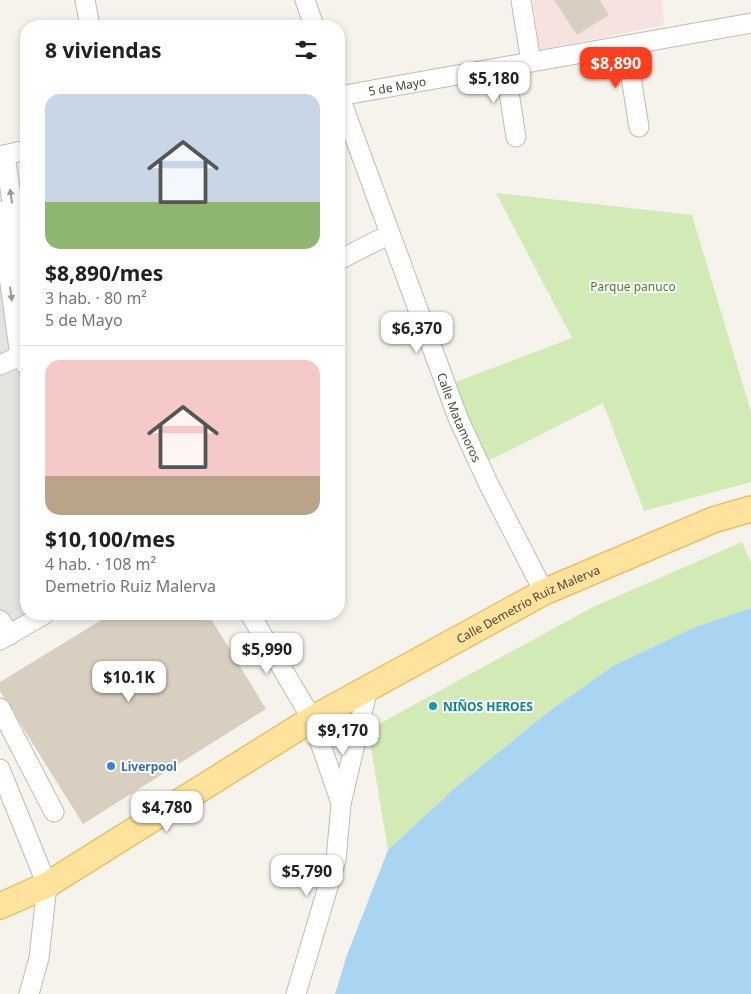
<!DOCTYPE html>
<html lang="es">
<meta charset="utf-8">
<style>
:root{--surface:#fff;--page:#f6f6f6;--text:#202124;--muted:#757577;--line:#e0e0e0;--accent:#fc3f1d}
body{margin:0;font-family:"Noto Sans",sans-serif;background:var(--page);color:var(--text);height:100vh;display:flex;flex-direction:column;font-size:19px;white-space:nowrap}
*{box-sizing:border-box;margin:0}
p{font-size:16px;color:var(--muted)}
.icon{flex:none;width:28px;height:28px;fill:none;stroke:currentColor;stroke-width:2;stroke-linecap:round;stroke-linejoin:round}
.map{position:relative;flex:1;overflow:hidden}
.sheet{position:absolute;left:20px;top:20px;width:325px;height:600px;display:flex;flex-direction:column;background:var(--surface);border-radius:20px;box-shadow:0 2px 8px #0003}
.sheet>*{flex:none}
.price{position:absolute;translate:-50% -42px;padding:0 11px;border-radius:10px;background:#fff;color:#222;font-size:16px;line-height:32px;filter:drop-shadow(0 1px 2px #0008)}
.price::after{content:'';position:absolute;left:50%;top:30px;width:15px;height:11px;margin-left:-8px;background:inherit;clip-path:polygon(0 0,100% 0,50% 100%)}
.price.on{background:var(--accent);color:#fff}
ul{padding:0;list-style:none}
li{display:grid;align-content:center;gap:10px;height:265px;padding:0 25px}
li+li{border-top:1px solid var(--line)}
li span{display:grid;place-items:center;height:155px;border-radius:15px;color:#555}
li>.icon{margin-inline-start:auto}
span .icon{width:90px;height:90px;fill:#fffc;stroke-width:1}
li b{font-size:21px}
h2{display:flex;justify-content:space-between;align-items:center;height:60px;padding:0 25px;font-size:21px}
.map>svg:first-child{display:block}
.medical{fill:#f6e3e0}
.green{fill:#d2eab5}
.parking{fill:#e5e3e0}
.water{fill:#a9d4f2}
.building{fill:#d8cfc1}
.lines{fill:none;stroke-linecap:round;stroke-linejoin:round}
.minor-casing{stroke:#c2bbae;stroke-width:21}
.major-casing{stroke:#e6c16a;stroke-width:28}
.minor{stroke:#fff;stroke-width:19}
.major{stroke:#ffe39c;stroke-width:25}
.oneway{fill:#9c9892}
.culture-dot{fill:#0f9aa8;stroke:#fff;stroke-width:2}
.shop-dot{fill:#3f7fe0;stroke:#fff;stroke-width:2}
.labels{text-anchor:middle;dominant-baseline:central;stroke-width:4;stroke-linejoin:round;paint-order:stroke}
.street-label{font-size:12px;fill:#4b4439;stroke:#fff}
.park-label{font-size:12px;fill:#4a7f2a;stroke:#fff}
.culture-label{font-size:12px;font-weight:bold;fill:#0d838f;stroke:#fff;text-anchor:start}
.shop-label{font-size:12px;font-weight:bold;fill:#366cbe;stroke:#fff;text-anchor:start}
</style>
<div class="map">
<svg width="751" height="994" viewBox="0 0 751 994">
<rect width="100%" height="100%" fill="#f6f3ec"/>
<path class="medical" d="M533,0H662L664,25L539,50Z"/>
<path class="green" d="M496,193L692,215L751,412V482L644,511L603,403L484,463L453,383L572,338Z
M742,542L751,563V608L693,628L613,666L548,712L456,787L388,850L368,730L593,607Z"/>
<path class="parking" d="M0,260L26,280V613L0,628Z"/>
<path class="water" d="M751,608V994H335L347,955L388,850L456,787L548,712L613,666L693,628Z"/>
<path class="building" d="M554,0H600L609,15L577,35Z
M111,614H208L266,709L83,824L0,691V682Z"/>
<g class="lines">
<g class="minor-casing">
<g id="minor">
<path d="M85,0L90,26"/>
<path d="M305,0L314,26"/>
<path d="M521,0L531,62"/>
<path d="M626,46L639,127"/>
<path d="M505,67L516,137"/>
<path id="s1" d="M339,95L458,418L490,487L544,592"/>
<path id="s2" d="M339,96L751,23"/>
<path d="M5,155L26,296"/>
<path d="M0,156L26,150"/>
<path d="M0,211L20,356L26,365"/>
<path d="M339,260L390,234"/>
<path d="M0,365L20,356"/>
<path d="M250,614L312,719L341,803"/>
<path d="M0,620L10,635"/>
<path d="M0,640L45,614"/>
<path d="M0,708L54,812"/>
<path d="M0,769L47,885L39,958L29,994"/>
<path d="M296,994L336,860L341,804L368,688"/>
</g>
</g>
<g class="major-casing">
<g id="major">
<path id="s3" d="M0,906L47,885L312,719L544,592L713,520L751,509"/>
</g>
</g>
<use href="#minor" class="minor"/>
<use href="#major" class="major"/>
</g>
<defs><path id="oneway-solid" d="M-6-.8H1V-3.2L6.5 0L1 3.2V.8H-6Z" transform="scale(1.25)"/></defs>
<g class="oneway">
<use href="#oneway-solid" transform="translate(11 196) rotate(-98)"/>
<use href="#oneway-solid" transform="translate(11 294) rotate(82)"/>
</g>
<circle class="culture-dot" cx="433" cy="706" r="5"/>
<circle class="shop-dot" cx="111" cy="766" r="5"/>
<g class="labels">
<g class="street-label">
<text stroke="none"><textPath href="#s2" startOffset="59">5 de Mayo</textPath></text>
<text stroke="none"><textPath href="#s1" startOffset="344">Calle Matamoros</textPath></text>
<text stroke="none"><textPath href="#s3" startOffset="609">Calle Demetrio Ruiz Malerva</textPath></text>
</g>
<g class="park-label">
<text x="633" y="286">Parque panuco</text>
</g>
<g class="culture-label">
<text x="443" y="706">NIÑOS HEROES</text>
</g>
<g class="shop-label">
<text x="121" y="766">Liverpool</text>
</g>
</g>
</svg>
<b class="price on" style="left:616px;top:89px">$8,890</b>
<b class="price" style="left:494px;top:104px">$5,180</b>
<b class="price" style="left:417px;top:354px">$6,370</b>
<b class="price" style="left:267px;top:675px">$5,990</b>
<b class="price" style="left:129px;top:703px">$10.1K</b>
<b class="price" style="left:343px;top:756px">$9,170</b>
<b class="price" style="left:167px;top:833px">$4,780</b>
<b class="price" style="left:307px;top:897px">$5,790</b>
<section class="sheet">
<h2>8 viviendas<svg class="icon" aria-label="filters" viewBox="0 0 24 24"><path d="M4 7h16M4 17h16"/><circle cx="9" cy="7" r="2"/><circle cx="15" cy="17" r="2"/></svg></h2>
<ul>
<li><span style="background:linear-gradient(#c9d6e8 70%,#8fb573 0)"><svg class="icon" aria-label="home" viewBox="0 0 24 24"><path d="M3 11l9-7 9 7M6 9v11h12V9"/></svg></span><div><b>$8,890/mes</b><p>3 hab. · 80 m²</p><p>5 de Mayo</p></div></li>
<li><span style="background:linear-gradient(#f6c9c9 75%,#b9a48a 0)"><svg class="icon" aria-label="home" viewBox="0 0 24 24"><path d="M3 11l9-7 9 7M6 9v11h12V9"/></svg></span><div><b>$10,100/mes</b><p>4 hab. · 108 m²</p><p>Demetrio Ruiz Malerva</p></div></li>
</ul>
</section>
</div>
